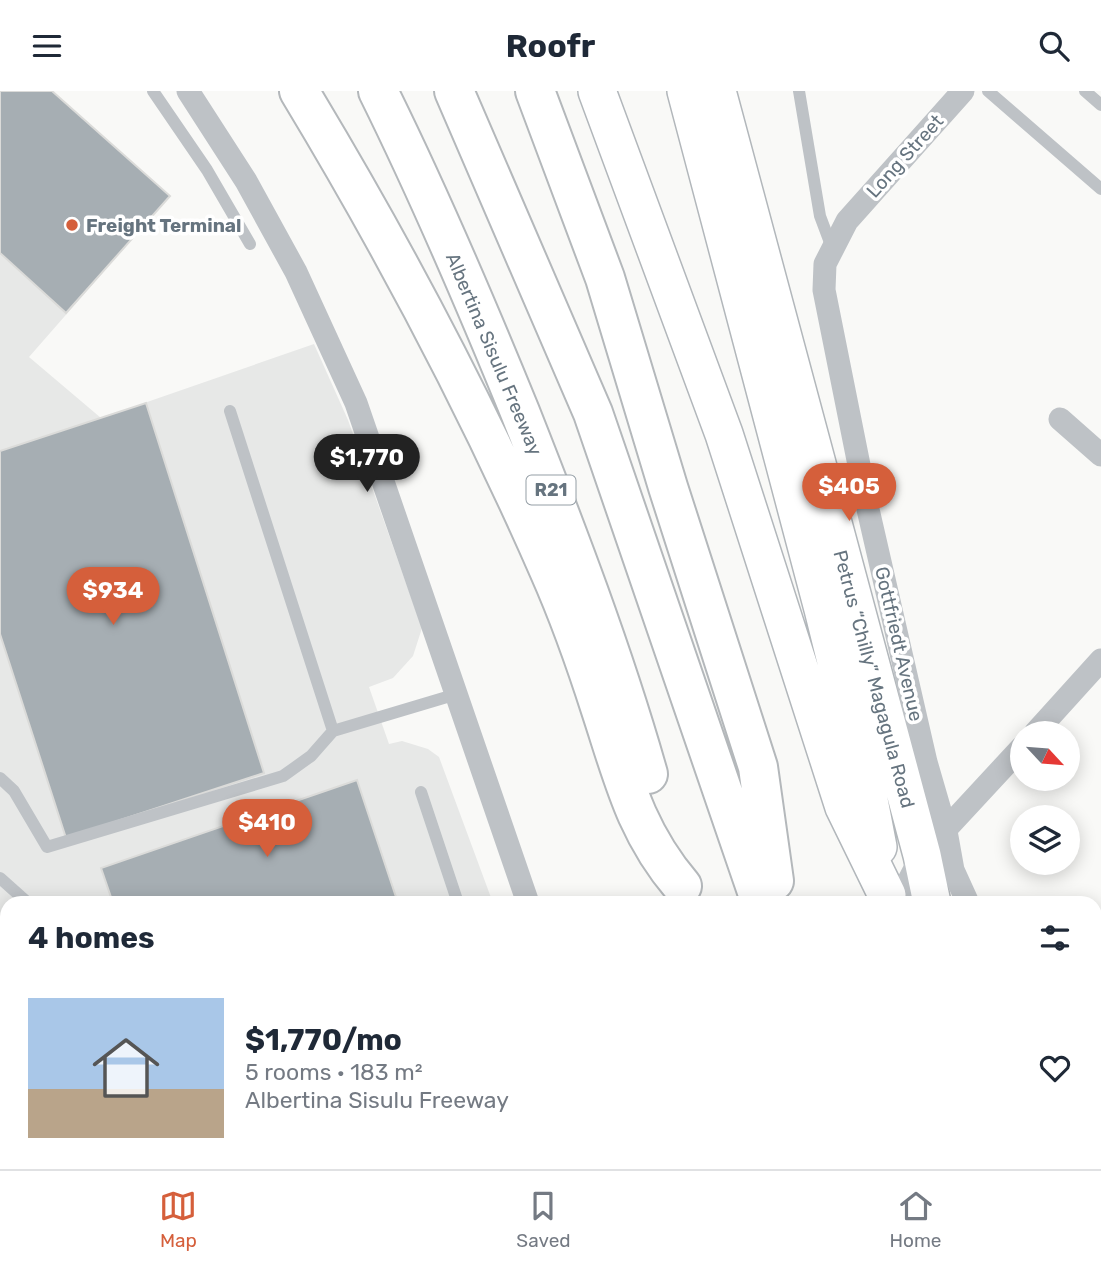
<!DOCTYPE html>
<meta charset="utf-8">
<style>
:root{--surface:#fff;--page:#f2f2f3;--text:#1f2937;--muted:#747a83;--line:#e0e1e3;--accent:#d55f3b}
body{margin:0;font-family:Rubik,sans-serif;background:var(--page);color:var(--text);height:100vh;display:flex;flex-direction:column;font-size:26px;white-space:nowrap}
*{box-sizing:border-box;margin:0}
p{font-size:23px;color:var(--muted)}
.icon{flex:none;width:38px;height:38px;fill:none;stroke:currentColor;stroke-width:2;stroke-linecap:round;stroke-linejoin:round}
.map{position:relative;flex:1;overflow:hidden}
.side{position:absolute;left:0px;top:805px;width:1102px;height:273px;display:flex;flex-direction:column;background:var(--surface);border-radius:21px 21px 0 0;box-shadow:0 4px 18px #0003}
.side>*{flex:none}
.needle{width:46px;rotate:116deg}
.controls{position:absolute;left:1010px;top:630px;display:grid;gap:14px}
.controls a{display:grid;place-items:center;width:70px;height:70px;border-radius:50%;background:var(--surface);box-shadow:0 4px 18px #0003;font-size:35px}
.price{position:absolute;translate:-50% -60px;padding:0 16px;border-radius:24px;background:var(--accent);color:#fff;font-size:23px;line-height:46px;filter:drop-shadow(0 2px 4px #0008)}
.price::after{content:'';position:absolute;left:50%;top:42px;width:21px;height:16px;margin-left:-10px;background:inherit;clip-path:polygon(0 0,100% 0,50% 100%)}
.price.selected{background:#222;color:#fff}
ul{padding:0;list-style:none}
li{display:flex;align-items:center;gap:21px;height:175px;padding:0 28px}
li+li{border-top:2px solid var(--line)}
li span{display:grid;place-items:center;flex:none;width:196px;height:140px;border-radius:0px;color:#555}
li>.icon{margin-inline-start:auto}
span .icon{width:84px;height:84px;fill:#fffc;stroke-width:1}
li b{font-size:30px}
h2{display:flex;justify-content:space-between;align-items:center;height:84px;padding:0 28px;font-size:30px}
header{display:flex;justify-content:space-between;align-items:center;height:91px;padding:0 28px;background:var(--surface);font-size:32px;font-weight:700}
.dock{display:flex;justify-content:space-around;align-items:center;height:98px;border-top:2px solid var(--line);background:var(--surface);font-size:19px;color:var(--muted)}
.dock a{display:grid;justify-items:center;gap:4px}
.dock .selected{color:var(--accent)}
.map>svg:first-child{display:block}
.built{fill:#e7e8e7}
.green{fill:#d9ddd6}
.lines{fill:none;stroke-linecap:round;stroke-linejoin:round}
.taxiway{stroke:#cdd0d2;stroke-width:58}
.building{fill:#a6aeb3;stroke:#dbdbd9;stroke-width:2}
.primary-casing{stroke:#b2b7bb;stroke-width:40}
.highway-casing{stroke:#b4b8bb;stroke-width:42}
.lane{stroke:#bec2c6;stroke-width:12}
.street{stroke:#bec2c6;stroke-width:23}
.primary{stroke:#fff;stroke-width:37}
.highway{stroke:#fff;stroke-width:38}
.poi-dot{fill:#d55f3b;stroke:#fff;stroke-width:2.5}
.labels{text-anchor:middle;dominant-baseline:central;stroke-width:7;stroke-linejoin:round;paint-order:stroke}
.shield{fill:#fff;stroke:#949ea5;stroke-width:2}
.shield-label{font-size:18px;font-weight:bold;fill:#66747f}
.street-label{font-size:19px;fill:#66747f;stroke:#fff}
.poi-label{font-size:19px;font-weight:bold;fill:#66747f;stroke:#fff;text-anchor:start}
</style>
<header><svg class="icon" aria-label="menu" viewBox="0 0 24 24"><path d="M4 6h16M4 12h16M4 18h16"/></svg>Roofr<svg class="icon" aria-label="search" viewBox="0 0 24 24"><circle cx="10" cy="10" r="6"/><path d="M15 15l6 6"/></svg></header>
<div class="map">
<svg width="1101" height="1078" viewBox="0 0 1101 1078">
<rect width="100%" height="100%" fill="#f9f9f7"/>
<path class="built" d="M0,0H52L170,105L29,266L101,327L314,253L348,329L422,537L413,565L393,587L369,596L389,653L402,650L428,658L439,666L493,812H7V1071H581L583,1078H0Z"/>
<path class="green" d="M180,1071H259L267,1078H182Z"/>
<g class="lines">
<path class="taxiway" d="M0,1029L7,1037
M27,1071L30,1078"/>
</g>
<path class="building" d="M0,0H52L170,105L66,222L0,162Z
M146,312L264,682L66,747L0,543V360Z
M357,689L398,812H113L101,777Z
M416,1071H486L488,1077L418,1078Z"/>
<g class="lines">
<g class="primary-casing">
<path id="primary" d="M597,0L724,343L844,716L887,804
M686,0L823,518L865,688L878,756
M717,0L922,764L932,812
M942,1071L943,1078
M984,1071L985,1078"/>
</g>
<g class="highway-casing">
<path id="highway" d="M299,0C392,154 477,315 549,479C569,524 586,572 601,619C623,686 635,740 682,795
M378,0C430,105 476,213 520,321C567,440 613,560 648,683
M454,0L593,322L761,812
M535,0L605,187L668,396L758,676L774,790
M756,1071L757,1078
M833,1071L834,1078"/>
</g>
<path class="lane" d="M153,0L207,79L250,153
M799,0L820,125L832,157
M988,0L1101,98
M1085,0L1101,14
M230,320L333,640
M0,687L14,700L47,756L283,685L311,665L333,640L457,603
M421,701L458,812
M0,787L28,812
M0,865L7,872
M141,1071L142,1078
M318,1071L325,1078
M545,1071L547,1078
M616,1071L618,1078"/>
<path class="street" d="M188,0L246,90L296,181L356,312L528,812
M963,0L847,130L825,173L824,199L867,414L926,671L946,740L953,779L968,812
M1060,328L1101,364
M1035,642L1101,569
M905,812L907,793L922,764L1022,656
M1096,935L1101,940"/>
<use href="#primary" class="primary"/>
<use href="#highway" class="highway"/>
</g>
<circle class="poi-dot" cx="72" cy="134" r="7"/>
<g class="labels">
<rect class="shield" x="526.5" y="384.5" width="49" height="29" rx="5"/>
<g class="shield-label">
<text x="551" y="399">R21</text>
</g>
<g class="street-label">
<text transform="translate(905 65) rotate(-48)">Long Street</text>
<text transform="translate(494 263) rotate(67)">Albertina Sisulu Freeway</text>
<text transform="translate(899 553) rotate(77)">Gottfriedt Avenue</text>
<text transform="translate(874 588) rotate(75)">Petrus “Chilly” Magagula Road</text>
</g>
<g class="poi-label">
<text x="86" y="134">Freight Terminal</text>
</g>
</g>
</svg>
<div class="controls">
<a><svg class="needle" viewBox="-14 -14 28 28"><path d="M0-13l5 13h-10z" fill="#e53935"/><path d="M0 13l5-13h-10z" fill="#747a83"/></svg></a>
<a><svg class="icon" aria-label="layers" viewBox="0 0 24 24"><path d="M12 4l9 5-9 5-9-5zM3 14l9 5 9-5"/></svg></a>
</div>
<b class="price selected" style="left:367px;top:403px">$1,770</b>
<b class="price" style="left:849px;top:432px">$405</b>
<b class="price" style="left:113px;top:536px">$934</b>
<b class="price" style="left:267px;top:768px">$410</b>
<section class="side">
<h2>4 homes<svg class="icon" aria-label="filters" viewBox="0 0 24 24"><path d="M4 7h16M4 17h16"/><circle cx="9" cy="7" r="2"/><circle cx="15" cy="17" r="2"/></svg></h2>
<ul>
<li><span style="background:linear-gradient(#a9c7e8 65%,#b9a48a 0)"><svg class="icon" aria-label="home" viewBox="0 0 24 24"><path d="M3 11l9-7 9 7M6 9v11h12V9"/></svg></span><div><b>$1,770/mo</b><p>5 rooms · 183 m²</p><p>Albertina Sisulu Freeway</p></div><svg class="icon" aria-label="heart" viewBox="0 0 24 24"><path d="M12 20l-8-8c-3-5 5-10 8-4 3-6 11-1 8 4z"/></svg></li>
</ul>
</section>
</div>
<nav class="dock">
<a class="selected"><svg class="icon" aria-label="map" viewBox="0 0 24 24"><path d="M3 6l6-2 6 2 6-2v14l-6 2-6-2-6 2zM9 4v14M15 6v14"/></svg>Map</a>
<a><svg class="icon" aria-label="saved" viewBox="0 0 24 24"><path d="M7 4h10v16l-5-4-5 4z"/></svg>Saved</a>
<a><svg class="icon" aria-label="home" viewBox="0 0 24 24"><path d="M3 11l9-7 9 7M6 9v11h12V9"/></svg>Home</a>
</nav>
